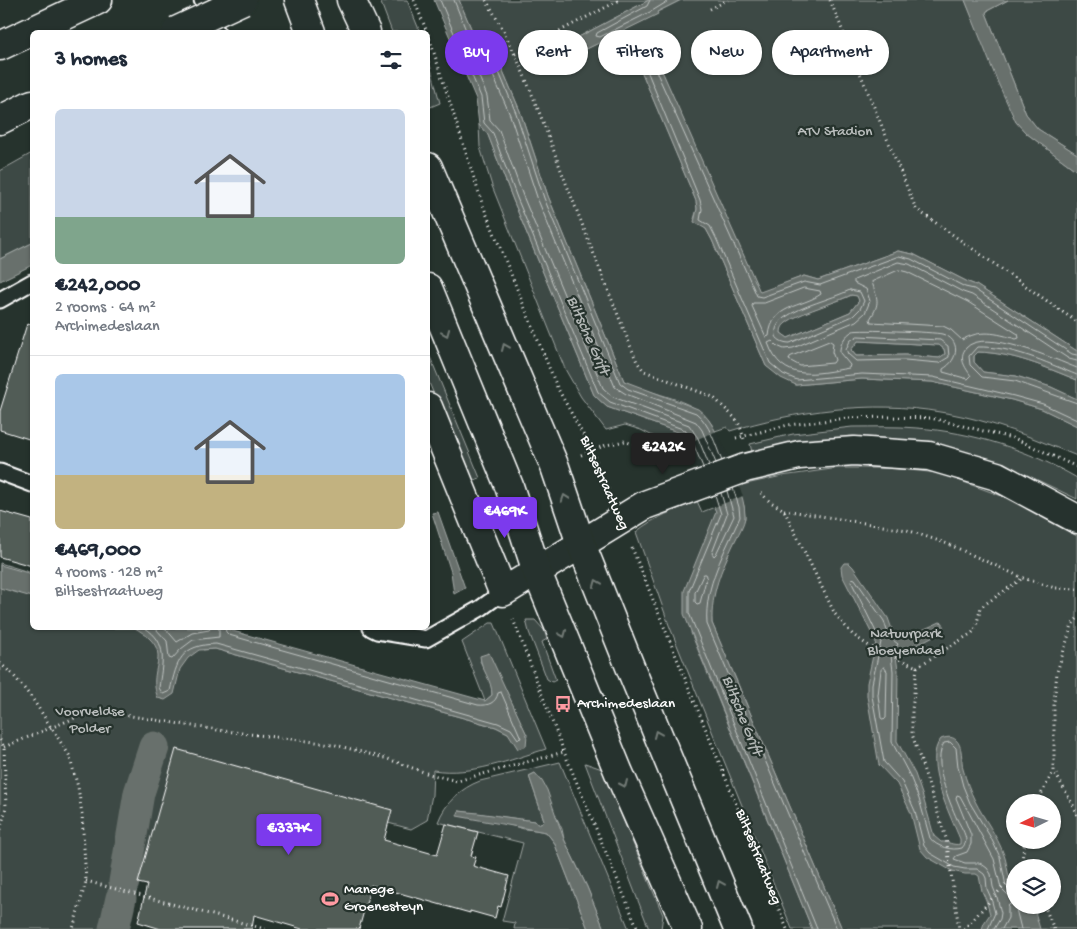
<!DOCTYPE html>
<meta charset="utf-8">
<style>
:root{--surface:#fff;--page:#f6f6f7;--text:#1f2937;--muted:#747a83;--line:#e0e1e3;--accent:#7c3aed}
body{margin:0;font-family:"Gochi Hand",sans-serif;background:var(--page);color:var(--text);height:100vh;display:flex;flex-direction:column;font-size:19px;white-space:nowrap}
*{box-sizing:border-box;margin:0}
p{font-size:16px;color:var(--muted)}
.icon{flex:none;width:28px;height:28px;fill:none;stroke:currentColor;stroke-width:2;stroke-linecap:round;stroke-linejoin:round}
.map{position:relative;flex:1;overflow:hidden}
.panel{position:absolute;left:30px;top:30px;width:400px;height:600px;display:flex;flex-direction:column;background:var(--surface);border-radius:8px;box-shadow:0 1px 4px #0004}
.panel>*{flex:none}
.banner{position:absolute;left:445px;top:30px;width:475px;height:45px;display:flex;gap:10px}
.needle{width:32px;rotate:265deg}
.fabs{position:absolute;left:1006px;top:794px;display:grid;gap:10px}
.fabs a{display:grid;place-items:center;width:55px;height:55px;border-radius:50%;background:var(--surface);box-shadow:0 1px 4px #0004;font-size:25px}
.price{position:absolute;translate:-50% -42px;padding:0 11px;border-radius:5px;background:var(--accent);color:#fff;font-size:16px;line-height:32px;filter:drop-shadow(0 1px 2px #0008)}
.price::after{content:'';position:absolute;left:50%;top:30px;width:15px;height:11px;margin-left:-8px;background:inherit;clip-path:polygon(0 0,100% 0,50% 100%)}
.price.current{background:#222;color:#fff}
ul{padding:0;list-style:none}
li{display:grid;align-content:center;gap:10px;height:265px;padding:0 25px}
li+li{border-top:1px solid var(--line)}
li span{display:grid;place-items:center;height:155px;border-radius:8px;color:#555}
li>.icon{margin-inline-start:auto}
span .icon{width:90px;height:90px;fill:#fffc;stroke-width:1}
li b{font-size:21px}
h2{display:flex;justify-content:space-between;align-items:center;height:60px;padding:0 25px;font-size:21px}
.tag{padding:0 18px;border-radius:22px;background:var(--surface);box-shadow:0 1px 4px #0004;font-size:18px;line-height:45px}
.tag.current{background:var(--accent);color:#fff}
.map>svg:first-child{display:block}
.green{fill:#3e4944;stroke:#9ea4a2;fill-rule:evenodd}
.water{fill:#67706c;stroke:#a4a9a7;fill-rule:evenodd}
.pier{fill:#26332d}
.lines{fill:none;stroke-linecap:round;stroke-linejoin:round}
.shore{stroke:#c2c6c4;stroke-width:1}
.canal{stroke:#67706c;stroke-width:31}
.building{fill:#515c57;stroke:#fff}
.service-casing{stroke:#fff;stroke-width:19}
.minor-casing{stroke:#fff;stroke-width:31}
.primary-casing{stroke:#fff;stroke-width:31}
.motorway-casing{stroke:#fff;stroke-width:31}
.path{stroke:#fff;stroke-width:3;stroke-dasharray:1 4;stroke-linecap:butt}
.service{stroke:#26332d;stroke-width:15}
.minor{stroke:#26332d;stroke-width:28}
.primary{stroke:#26332d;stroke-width:28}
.motorway{stroke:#26332d;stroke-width:28}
.motorway-bridge-casing{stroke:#fff;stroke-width:31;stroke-linecap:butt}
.motorway-bridge{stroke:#26332d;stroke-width:28}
.oneway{stroke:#727a76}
.labels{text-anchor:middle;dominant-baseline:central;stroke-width:4.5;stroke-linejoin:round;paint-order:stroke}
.park-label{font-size:15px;fill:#bbbfbe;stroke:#26332d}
.street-label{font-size:15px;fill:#fff;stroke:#26332d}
.poi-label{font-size:15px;fill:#fff;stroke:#26332d;text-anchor:start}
.water-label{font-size:16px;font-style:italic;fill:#b3b8b6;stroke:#26332d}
</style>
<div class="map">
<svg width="1077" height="929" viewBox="0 0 1077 929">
<rect width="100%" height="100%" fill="#26332d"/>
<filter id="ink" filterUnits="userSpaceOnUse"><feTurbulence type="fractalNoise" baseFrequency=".02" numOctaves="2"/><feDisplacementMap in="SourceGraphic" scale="10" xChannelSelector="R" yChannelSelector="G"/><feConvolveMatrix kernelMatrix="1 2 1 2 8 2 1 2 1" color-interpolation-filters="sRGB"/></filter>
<g filter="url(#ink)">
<path class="green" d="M389,0H407L420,32H392L381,3Z
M459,0H649L552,51L556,64L657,14V12L681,0H965L1016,122L1026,133L1077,171V351L976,285L968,282L913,254L898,251L818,280L804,276L760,293L655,56L640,68L696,201L697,209L694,219L706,229L712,240L766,366L796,385L862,379L932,382L1012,400L1042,409L1077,426V456C1063,450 1049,445 1035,439C1004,427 973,417 940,412C873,400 794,411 730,431L727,427L715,431C702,397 652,397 624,381L548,196L520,111L500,64L489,48L476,40Z
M1008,0H1077V154L1038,129L1026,114L986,13L987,11Z
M428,57L440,103L428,108Z
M479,125L488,135L513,200L594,395L607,407L683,434L687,443L676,448L641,430L625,425L606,430L581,397L565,369L492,186L480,147Z
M32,153V243L0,259V171Z
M852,295L858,296L859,301L850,312L788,338L781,333C781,329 782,326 786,323C798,312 835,303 852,295Z
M858,341L939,345L944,349L945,354L940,358L905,355L856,356L851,350Z
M428,352L480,478L471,481L468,478L428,380Z
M978,352C1013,353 1045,367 1077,380V399L1051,387L1016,376L983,372L974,362V356Z
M852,427C874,427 896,426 917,428C972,432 1029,450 1077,478V499L1021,472L988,461L781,446L752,452L750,444L793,434Z
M839,468H889L939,473L1010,499L1077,536V929H842L712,623L711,606L719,575L745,518L744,506L737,486L782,476ZM1015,802H1052V840H1015ZM1015,868H1052V905H1015Z
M697,501L702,512L715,507L716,512L691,633L812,929H792L669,625L636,532C654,517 676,510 697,501Z
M0,563L32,573V628H209L203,650L215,649L496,727L508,733L527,735L488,653L480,661L492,685V695L485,701L462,642L490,623H494L546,749C509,760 472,776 433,770L432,795L427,820L411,829L388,823L138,883L128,929H0Z
M526,620H535L544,630L547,639L542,642L556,680L552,682L547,679L529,632Z
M560,762L629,929H604L587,887L564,839L562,829L535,773L529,776L544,820L541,824H537L535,821L459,811L524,829L535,830L546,832L554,842L588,929H514L515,923L502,921L523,843L438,822C445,803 461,788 480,781Z
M585,763L602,769L663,915L661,929H649Z"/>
<path class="water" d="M434,0H459L476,40L489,48L500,64L520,111L548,196L624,381L698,409C713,420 718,438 725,454C732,473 745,495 745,516C745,524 737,536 734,543C721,570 711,593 712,623L842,929H812L684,614V591L716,512L687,443L683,434L607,407L594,395L513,200L488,135L479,125L476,99Z
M649,0H681L657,12L658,14L558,63H555L551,59L552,51Z
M965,0H1008L987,11L986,13L1026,114L1038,129L1077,154V171L1026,133L1016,122L998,83Z
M650,55H655L760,292L804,276L818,280L898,251L913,254L968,282L976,285L1077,351V380C1045,367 1013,353 978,352L974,356V362L983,372L1016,376L1051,387L1077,399V426L1042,409L1012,400L932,382L862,379L796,385L781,378L766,366L712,240L706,229L694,222L697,209L696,201L640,68C641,61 644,58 650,55ZM851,295L857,296L859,301L850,312L788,338L781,333C781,329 782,326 786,323C798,313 835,303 851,295ZM858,341L939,345L944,349L945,354L939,358L905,355L856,356L851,350Z
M32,243V265L0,281V259Z
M438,512L465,588L454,594L451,572L432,513Z
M844,563H849L853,567L888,618L894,635L897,637L905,638L940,622L943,623V628L939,633L907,650L901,651L896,656L898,670L897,741L915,774L923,797L934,836L941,842C948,841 953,846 960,844V839C951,817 922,760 941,739C946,737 952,736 956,740C963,746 961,760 963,769C966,780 970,791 975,801C984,819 997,835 1004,855C1008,865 1007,880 1015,887V905H1033L1040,929H982L984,923L990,914L986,900L982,891L979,876L976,874H965L952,871L927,857L920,849L911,813L897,784L879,765L867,696V683L876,642L842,575L841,567Z
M0,565L32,574V597L0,588Z
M135,628H222L485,701L492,695C492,679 481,670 480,656L489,653L527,735L526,746L518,749L508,733L496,727L215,649L199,650L188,658L180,669L174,694L165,700L158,698C145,667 178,653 135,628Z
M535,773L542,781L547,790L564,839L587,887L604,929H588L554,842L546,832L457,816L459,811C484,813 509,818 535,821L537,824H541L544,820L529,776Z"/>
<path class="pier" d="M717,431L743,496L712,508L685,444Z"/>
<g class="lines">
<path class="shore" d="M440,0L481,97L484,123L493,133L517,198L598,392L610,402L685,430L692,441L703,467
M454,0L471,43L486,52L496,66L501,77L516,113L544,198L620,383L628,389L696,413C710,424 715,444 722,461
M650,0L647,6L597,33L596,36L600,37L652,11L670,0
M899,270L907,272L968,302L1018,334L1019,338L1016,339C996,333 980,329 962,340L951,330L943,326L871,322L870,319C881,302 877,299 872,282Z
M804,288L820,291L821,294C801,308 772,304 769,336L766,337L752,306L753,303H764Z
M850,290L860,292L864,301L860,309L853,316L790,343C785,343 778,341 776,336C774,329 779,322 784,318C803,305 829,300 850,290Z
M858,336L940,340L948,346L949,357L939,363L905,360L856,361L848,354L846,349L850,341Z
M830,341L833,343L832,352L835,360L833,363L800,366L789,360L790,357Z
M1077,355L1072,354L974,289L965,287L911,259L899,256L820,285L804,282L762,297L757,296L652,62L650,61L647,63L646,68L700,200L702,209L700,220L710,226L716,238L770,363L783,374L797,380L862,374L933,377L1014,396L1043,404L1077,420
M1077,361L1069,359L972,295L963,292L909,264L898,262L854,280V283L866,289L870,301L865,313L856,321L793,348L784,349L777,346L772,341L768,343C782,383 815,374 849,368L850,365L840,353C839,345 845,335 853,331C858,329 935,332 942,334C961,339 959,360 943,369V372L968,379L971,376C965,367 958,358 966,348C984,327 1056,360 1077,368
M1077,375C1045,362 1012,346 977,347L969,356L970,365L982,377L1015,381L1077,403
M709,465L698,438L689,425L613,397L603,388L523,196L499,130L490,120L487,96L470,55L471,52L481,57L490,69L495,80L510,115L538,200L615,387L626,394L696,422L702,430L716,463
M733,488L739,507L740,517C725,552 704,585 707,624L837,929
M721,493L727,514L712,553L714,556L716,554L734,516L727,491
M715,495L721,514L689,591V613L817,929
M704,574H706L707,576L700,603L697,604L695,602V593Z
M145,628C169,643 162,663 159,688L163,694L170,691C177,660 181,645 216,644L498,723L511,729L518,739L521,738L501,692L498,693C496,703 488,706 478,705L229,635L226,632L225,628
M155,628L167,641L169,658L172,659L181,649L193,640L219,637V628
M165,628L177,642L192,633L209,630L211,628
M884,667L887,671L886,718L884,720L881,718L878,695L881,670Z
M988,929L995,913L991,898L987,889L986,878L984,874L977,869H965L954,867L930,853L924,846L915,811L902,782L884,762L872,696V684L881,642L851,581L852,578L855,579L884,621L889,637L898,644L891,656L893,671L892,742L910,776L919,799L930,838C936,847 952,851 962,848C964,845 965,845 966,841C966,834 960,825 957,819C949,801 932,761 944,743L950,742L956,748L958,767L963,786L970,803L991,838L1000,857L1006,886L1011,890H1015
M994,929L1000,919L1001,913L997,897L993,887L991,874L987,868L980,863H965L954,859L956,856L967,852L971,844V835L956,798L957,795L960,796L994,859L1001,888L1008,895L1015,896
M1002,929L1008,918V906L1010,904L1015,905L1021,929"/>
<path class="canal" d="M124,882L139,793L154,747
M114,929L121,898"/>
</g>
<path class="building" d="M27,324L32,325V440L0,430V411Z
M0,511L32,520V566L0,557Z
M176,749L392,810L384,840L437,855L446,824L478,832L471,856L476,857L473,866L509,876L501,907L498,906L495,918L470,911V913L371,885L359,929H302L254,915L252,929H161L138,922L147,885L138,883Z"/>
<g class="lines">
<g class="service-casing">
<path id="service" d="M202,0L217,32
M0,300L32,282
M0,472L32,484
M371,628L377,631L426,639L481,608L503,592"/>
</g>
<g class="minor-casing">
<path id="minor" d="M428,407L503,592L645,505L745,468L799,455L854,451L929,456L997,476L1077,519"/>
</g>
<g class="primary-casing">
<path id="primary" d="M299,0L311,32
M351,0L366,32
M428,167L555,467L581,544L633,674L738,929
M428,288L509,486L537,572L619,773L688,929"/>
</g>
<g class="motorway-casing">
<path id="motorway" d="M0,46L98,0
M0,120L32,104"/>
</g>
<path class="path" d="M414,0L427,32
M486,0C520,56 541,117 564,178C588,239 612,301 637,362L644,371L713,397L736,419L740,426L744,439
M830,0L916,209L1077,322
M710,9L728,0
M428,34L482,203L557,387L592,451L610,493
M515,54L620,0
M736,438L788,425L848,418L889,417L931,418L1016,439L1077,467
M581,455L606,445L625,441L669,459H681
M761,493L769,501L784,510L835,614L853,635L869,646L917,667
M784,510L907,530L948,544L1023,578L1055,588L1077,589
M632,548L787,929
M513,619L564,752L638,929
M1077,619L1072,625L1057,672L1054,703V771L1073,805L1077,815
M0,663L14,676L32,698L69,755L78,787L82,814L86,881L73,929
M917,667L912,710V734L946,838L959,929
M917,667L972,633L975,630L981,607L1023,578
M0,740L4,747L6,807L0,832
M4,747L82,715L101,713L125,715L217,730L332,744L388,759L429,774L457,781L564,752
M1037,802L1053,772
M1021,866L1025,840
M86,881L265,929
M1044,905L1054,929
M964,929L1015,874"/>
<use href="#service" class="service"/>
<use href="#minor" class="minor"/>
<use href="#primary" class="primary"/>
<use href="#motorway" class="motorway"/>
<g class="motorway-bridge-casing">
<path id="motorway-bridge" d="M176,31L243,0"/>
</g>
<use href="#motorway-bridge" class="motorway-bridge"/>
</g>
<defs><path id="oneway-chevron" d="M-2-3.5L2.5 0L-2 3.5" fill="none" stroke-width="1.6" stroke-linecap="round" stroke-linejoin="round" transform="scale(1.25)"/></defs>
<g class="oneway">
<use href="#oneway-chevron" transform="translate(446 333) rotate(68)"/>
<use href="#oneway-chevron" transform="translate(505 347) rotate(-113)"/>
<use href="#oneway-chevron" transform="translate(565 498) rotate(-109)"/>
<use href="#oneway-chevron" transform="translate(597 583) rotate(-112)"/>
<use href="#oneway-chevron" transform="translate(563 634) rotate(68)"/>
<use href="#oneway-chevron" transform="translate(657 734) rotate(-113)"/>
<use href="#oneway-chevron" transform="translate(624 784) rotate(66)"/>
<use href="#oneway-chevron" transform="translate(720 884) rotate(-113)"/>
</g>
</g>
<defs>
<g id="bus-bare" transform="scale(1.35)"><path d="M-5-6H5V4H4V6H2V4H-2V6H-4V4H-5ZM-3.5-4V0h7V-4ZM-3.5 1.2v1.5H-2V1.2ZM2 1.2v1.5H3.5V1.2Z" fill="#ff9aa2" stroke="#26332d" stroke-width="2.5" paint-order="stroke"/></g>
<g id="stadium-bare" transform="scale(1.35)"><path d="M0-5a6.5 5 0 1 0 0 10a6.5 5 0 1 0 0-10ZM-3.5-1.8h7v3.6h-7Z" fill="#ff9aa2" stroke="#26332d" stroke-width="2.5" paint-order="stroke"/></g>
</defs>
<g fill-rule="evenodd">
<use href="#bus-bare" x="563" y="704"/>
<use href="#stadium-bare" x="330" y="899"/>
</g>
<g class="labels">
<g class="park-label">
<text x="835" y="132">ATV Stadion</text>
<text x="906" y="634">Natuurpark<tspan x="906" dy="17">Bloeyendael</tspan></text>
<text x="90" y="712">Voorveldse<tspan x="90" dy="17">Polder</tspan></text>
</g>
<g class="street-label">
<text transform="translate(604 483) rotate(66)">Biltsestraatweg</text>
<text transform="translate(758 857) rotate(68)">Biltsestraatweg</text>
</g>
<g class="poi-label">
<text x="577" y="704">Archimedeslaan</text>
<text x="344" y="890">Manege<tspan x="344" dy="17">Groenesteyn</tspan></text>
</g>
<g class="water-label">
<text transform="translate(587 336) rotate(66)">Biltsche Grift</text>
<text transform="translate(741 716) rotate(68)">Biltsche Grift</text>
</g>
</g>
</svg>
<div class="fabs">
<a><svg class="needle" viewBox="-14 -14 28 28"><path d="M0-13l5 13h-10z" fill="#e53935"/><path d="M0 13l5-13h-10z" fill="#747a83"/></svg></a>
<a><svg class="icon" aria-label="layers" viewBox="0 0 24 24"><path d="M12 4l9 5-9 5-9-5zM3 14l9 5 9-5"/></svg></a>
</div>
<b class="price current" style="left:663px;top:475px">€242K</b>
<b class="price" style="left:505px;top:539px">€469K</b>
<b class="price" style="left:289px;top:856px">€337K</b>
<div class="banner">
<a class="tag current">Buy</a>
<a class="tag">Rent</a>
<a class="tag">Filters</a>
<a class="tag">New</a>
<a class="tag">Apartment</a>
</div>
<section class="panel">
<h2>3 homes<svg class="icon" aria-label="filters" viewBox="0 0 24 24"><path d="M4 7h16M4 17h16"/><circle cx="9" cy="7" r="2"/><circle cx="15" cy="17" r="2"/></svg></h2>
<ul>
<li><span style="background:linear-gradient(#c9d6e8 70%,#7fa58c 0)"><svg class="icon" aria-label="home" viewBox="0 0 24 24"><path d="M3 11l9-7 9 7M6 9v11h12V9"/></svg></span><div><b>€242,000</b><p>2 rooms · 64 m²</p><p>Archimedeslaan</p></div></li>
<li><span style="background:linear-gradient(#a9c7e8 65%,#c2b280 0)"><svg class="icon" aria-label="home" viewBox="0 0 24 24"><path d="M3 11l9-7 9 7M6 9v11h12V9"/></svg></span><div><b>€469,000</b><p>4 rooms · 128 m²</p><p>Biltsestraatweg</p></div></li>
</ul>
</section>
</div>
